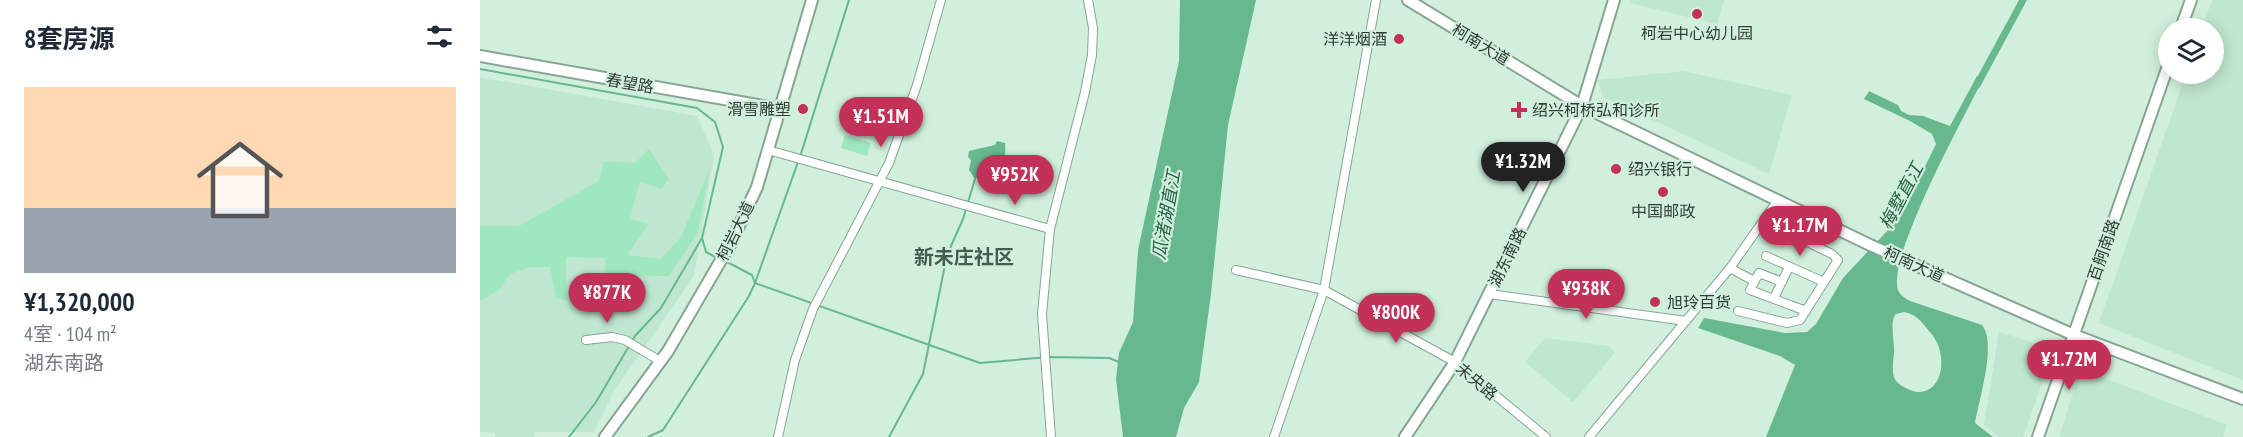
<!DOCTYPE html>
<html lang="zh">
<meta charset="utf-8">
<style>
:root{--surface:#fff;--page:#f2f2f3;--text:#1f2937;--muted:#747a83;--line:#e0e1e3;--accent:#c13158}
body{margin:0;font-family:"PT Sans Narrow","Noto Sans SC",sans-serif;background:var(--page);color:var(--text);height:100vh;display:flex;flex-direction:column;font-size:22px;white-space:nowrap}
*{box-sizing:border-box;margin:0}
p{font-size:20px;color:var(--muted)}
.icon{flex:none;width:33px;height:33px;fill:none;stroke:currentColor;stroke-width:2;stroke-linecap:round;stroke-linejoin:round}
.map{position:relative;flex:1;overflow:hidden}
.panel{display:flex;flex-direction:column;background:var(--surface);width:480px}
.panel>*{flex:none}
.buttons{position:absolute;left:1678px;top:18px;display:grid;gap:12px}
.buttons a{display:grid;place-items:center;width:66px;height:66px;border-radius:50%;background:var(--surface);box-shadow:0 3px 15px #0003;font-size:30px}
.price{position:absolute;translate:-50% -51px;padding:0 14px;border-radius:21px;background:var(--accent);color:#fff;font-size:20px;line-height:39px;filter:drop-shadow(0 2px 3px #0008)}
.price::after{content:'';position:absolute;left:50%;top:36px;width:18px;height:14px;margin-left:-9px;background:inherit;clip-path:polygon(0 0,100% 0,50% 100%)}
.price.active{background:#222;color:#fff}
ul{padding:0;list-style:none}
li{display:grid;align-content:center;gap:12px;height:318px;padding:0 24px}
li+li{border-top:2px solid var(--line)}
li span{display:grid;place-items:center;height:186px;border-radius:0px;color:#555}
li>.icon{margin-inline-start:auto}
span .icon{width:108px;height:108px;fill:#fffc;stroke-width:1}
li b{font-size:26px}
h2{display:flex;justify-content:space-between;align-items:center;height:72px;padding:0 24px;font-size:26px}
main{display:flex;flex:1;min-height:0}
.map>svg:first-child{display:block}
.built{fill:#bfe6cf}
.green{fill:#9ee7bf}
.water{fill:#68b88e;fill-rule:evenodd}
.lines{fill:none;stroke-linecap:round;stroke-linejoin:round}
.stream{stroke:#68b88e;stroke-width:2}
.canal{stroke:#68b88e;stroke-width:7}
.street-casing{stroke:#88a594;stroke-width:10}
.secondary-casing{stroke:#88a594;stroke-width:14}
.street{stroke:#fff;stroke-width:8}
.secondary{stroke:#fff;stroke-width:10}
.poi-dot{fill:#c13158;stroke:#d0f0dd;stroke-width:2}
.labels{text-anchor:middle;dominant-baseline:central;stroke-width:4.5;stroke-linejoin:round;paint-order:stroke}
.poi-label{font-size:16px;fill:#313d36;stroke:#d0f0dd;text-anchor:start}
.street-label{font-size:16px;fill:#313d36;stroke:#d0f0dd}
.water-label{font-size:18px;font-style:italic;fill:#276346;stroke:#d0f0dd}
.quarter-label{font-size:20px;font-weight:bold;fill:#435e4f;stroke:#d0f0dd}
</style>
<main>
<section class="panel">
<h2>8套房源<svg class="icon" aria-label="filters" viewBox="0 0 24 24"><path d="M4 7h16M4 17h16"/><circle cx="9" cy="7" r="2"/><circle cx="15" cy="17" r="2"/></svg></h2>
<ul>
<li><span style="background:linear-gradient(#ffd9b3 65%,#9aa5b1 0)"><svg class="icon" aria-label="home" viewBox="0 0 24 24"><path d="M3 11l9-7 9 7M6 9v11h12V9"/></svg></span><div><b>¥1,320,000</b><p>4室 · 104 m²</p><p>湖东南路</p></div></li>
</ul>
</section>
<div class="map">
<svg width="1763" height="437" viewBox="0 0 1763 437">
<rect width="100%" height="100%" fill="#d0f0dd"/>
<path class="built" d="M1151,0H1244L1237,24L1150,3Z
M1732,0H1763V380L1619,323L1706,74H1734V28H1722Z
M1203,71L1312,95L1289,174L1123,97L1118,80Z
M0,77L217,116L234,155L214,276L134,391L114,432H54V437H15V433L0,432Z
M1519,332L1574,349L1543,437H1519L1504,425Z
M1065,338L1129,346L1135,353L1093,402L1045,362Z
M1601,369L1747,425L1743,437H1579Z"/>
<path class="green" d="M365,135L391,143L387,156L361,148Z
M169,149L189,179L181,189L160,181L150,219L169,224L147,255L181,259L201,237L229,171L218,232L189,276L126,275L125,258L86,257V300L76,298L70,267H49L30,274L18,291L0,301V226H39L119,181L124,161L155,163Z"/>
<path class="water" d="M700,0H776L748,125L731,294L719,382L704,408L696,437H643L636,379L639,353L653,322L658,250L699,61Z
M1497,76L1503,79C1479,126 1454,172 1434,221C1427,239 1416,265 1417,284C1417,293 1423,297 1430,301L1502,325C1517,343 1499,400 1495,423L1513,437H1286L1315,365L1300,356L1218,328L1224,318L1305,333L1327,332L1336,324L1363,278L1410,228L1430,197L1456,144L1452,134L1430,121L1384,99L1389,91L1418,105L1421,111L1429,115L1443,116L1470,126ZM1424,312C1436,314 1442,322 1449,331C1474,357 1459,408 1424,387C1419,384 1416,382 1414,377C1412,370 1413,361 1414,354C1415,343 1409,321 1416,314Z
M517,141L525,143C528,167 514,168 495,179L489,170L491,160L488,157L489,151L515,145Z"/>
<g class="lines">
<path class="stream" d="M0,69L217,108L235,122L243,147L222,238L226,252L237,258
M320,157L369,0
M318,162L275,283L500,363L569,357L629,358L639,362
M89,437L116,402L155,336L181,308L222,238
M168,437L183,430L269,296L275,283L272,275L245,261
M409,437L443,374L467,255L483,219L495,179"/>
<path class="canal" d="M1497,85L1543,0"/>
<g class="street-casing">
<path id="street" d="M288,150L570,229
M1286,256L1344,282
M1250,268L1274,281
M756,270L844,290L975,362L1066,437
M1302,282L1279,273L1270,290L1326,311
M1009,294L1206,321
M1294,298L1309,267
M1258,311L1307,323L1320,320L1358,260L1352,254L1297,227
M106,340L132,337L145,340L180,361
M298,437L315,360L333,309L409,163L437,85L461,0
M571,437L562,314L570,229L605,92L612,55L613,28L608,0
M794,437L844,290L896,0
M1109,437L1250,268L1298,200"/>
</g>
<g class="secondary-casing">
<path id="secondary" d="M928,0L1102,106L1390,245L1594,335L1763,399
M1701,28L1711,0
M0,56L300,109
M125,437L188,351L251,243L277,187L332,0
M925,437L975,362L1102,106L1134,0
M1558,437L1689,63"/>
</g>
<use href="#street" class="street"/>
<use href="#secondary" class="secondary"/>
</g>
<g class="poi-dot">
<circle cx="1217" cy="14" r="6"/>
<circle cx="919" cy="39" r="6"/>
<circle cx="323" cy="109" r="6"/>
<path d="M1036 101h6v6h6v6h-6v6h-6v-6h-6v-6h6z"/>
<circle cx="1136" cy="169" r="6"/>
<circle cx="1183" cy="192" r="6"/>
<circle cx="1175" cy="302" r="6"/>
</g>
<g class="labels">
<g class="poi-label">
<text x="1217" y="33" text-anchor="middle">柯岩中心幼儿园</text>
<text x="907" y="39" text-anchor="end">洋洋烟酒</text>
<text x="311" y="109" text-anchor="end">滑雪雕塑</text>
<text x="1052" y="110">绍兴柯桥弘和诊所</text>
<text x="1148" y="169">绍兴银行</text>
<text x="1183" y="211" text-anchor="middle">中国邮政</text>
<text x="1187" y="302">旭玲百货</text>
</g>
<g class="street-label">
<text transform="translate(1001 44) rotate(31)">柯南大道</text>
<text transform="translate(150 83) rotate(10)">春望路</text>
<text transform="translate(255 231) rotate(-64)">柯岩大道</text>
<text transform="translate(1623 250) rotate(-71)">百舸南路</text>
<text transform="translate(1027 257) rotate(-64)">湖东南路</text>
<text transform="translate(1434 264) rotate(24)">柯南大道</text>
<text transform="translate(997 381) rotate(40)">未央路</text>
</g>
<g class="water-label">
<text transform="translate(1421 196) rotate(-62)">梅墅直江</text>
<text transform="translate(686 215) rotate(-80)">瓜渚湖直江</text>
</g>
<g class="quarter-label">
<text x="484" y="257">新未庄社区</text>
</g>
</g>
</svg>
<div class="buttons">
<a><svg class="icon" aria-label="layers" viewBox="0 0 24 24"><path d="M12 4l9 5-9 5-9-5zM3 14l9 5 9-5"/></svg></a>
</div>
<b class="price" style="left:401px;top:148px">¥1.51M</b>
<b class="price active" style="left:1043px;top:193px">¥1.32M</b>
<b class="price" style="left:535px;top:206px">¥952K</b>
<b class="price" style="left:1320px;top:257px">¥1.17M</b>
<b class="price" style="left:1106px;top:320px">¥938K</b>
<b class="price" style="left:127px;top:324px">¥877K</b>
<b class="price" style="left:916px;top:344px">¥800K</b>
<b class="price" style="left:1589px;top:391px">¥1.72M</b>
</div>
</main>
